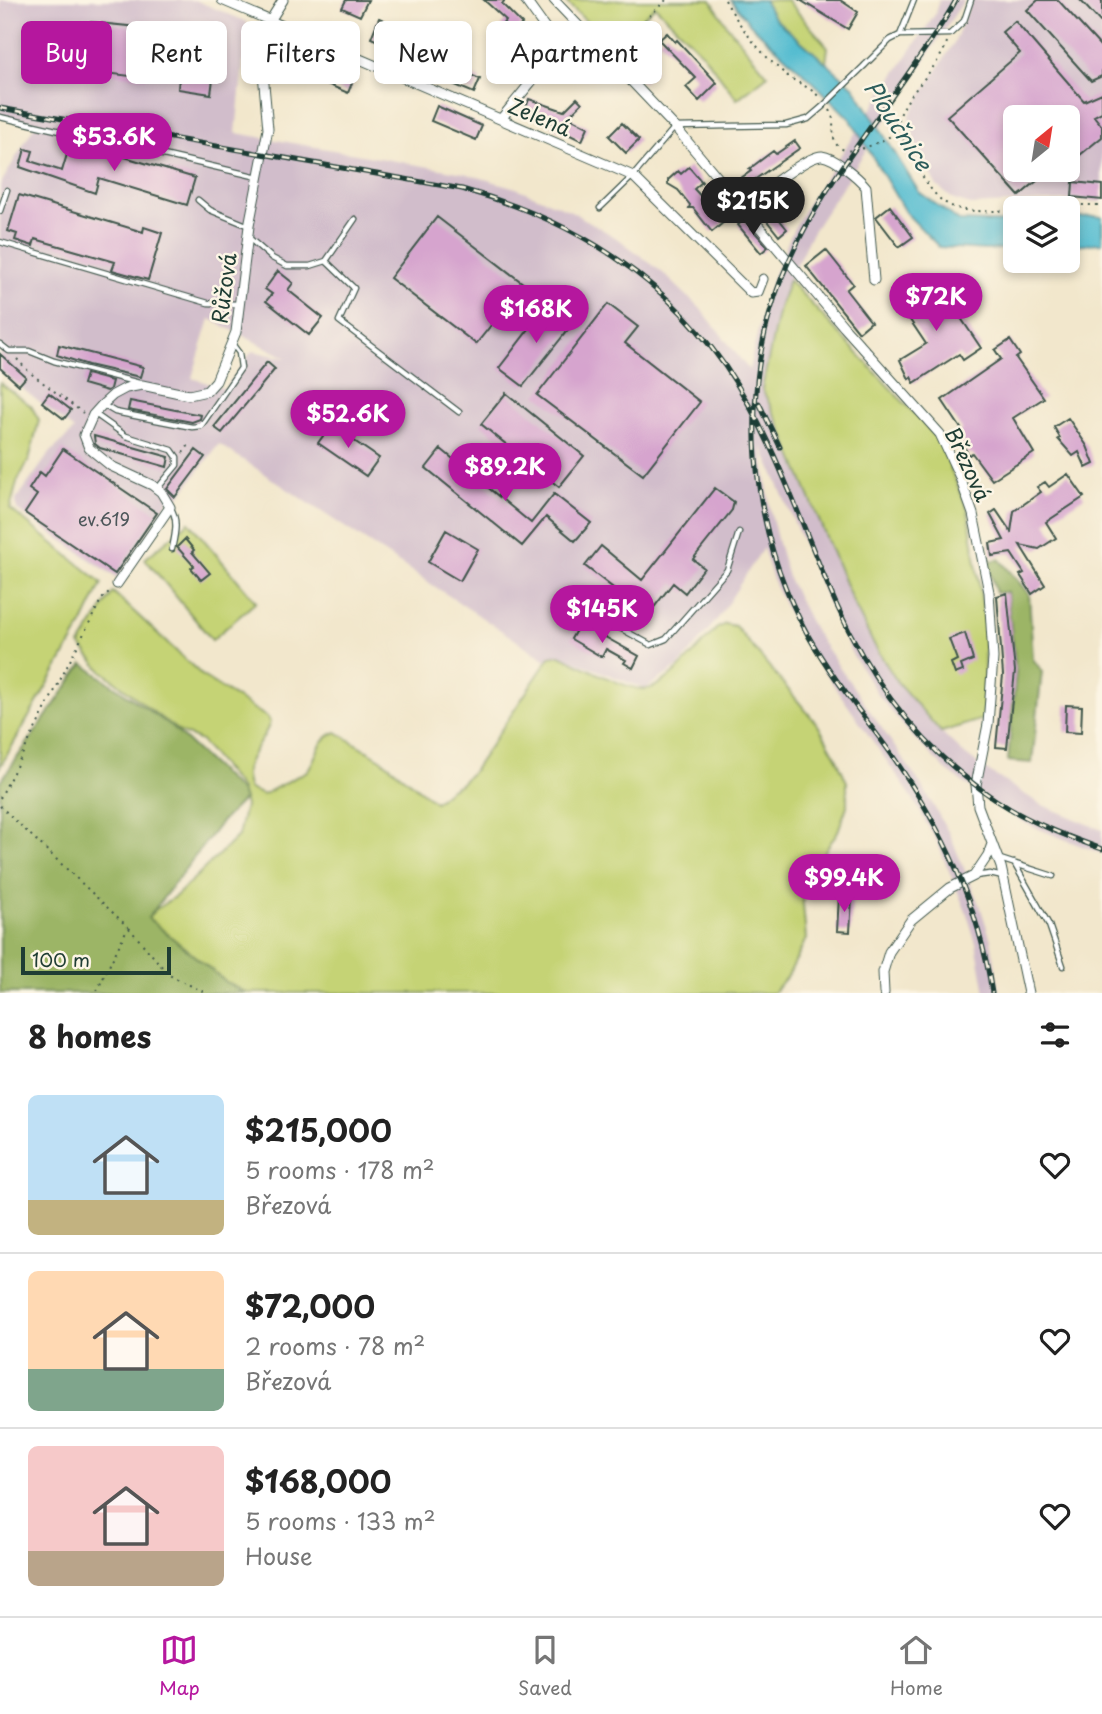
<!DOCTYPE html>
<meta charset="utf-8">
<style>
:root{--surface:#fff;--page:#f6f6f6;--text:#222;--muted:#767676;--line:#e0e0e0;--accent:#b5179e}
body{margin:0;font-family:"Playpen Sans",sans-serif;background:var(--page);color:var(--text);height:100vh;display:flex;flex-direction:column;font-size:26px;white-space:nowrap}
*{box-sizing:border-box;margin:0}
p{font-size:23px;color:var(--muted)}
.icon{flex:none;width:38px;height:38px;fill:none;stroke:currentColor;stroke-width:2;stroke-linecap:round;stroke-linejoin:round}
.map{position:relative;height:993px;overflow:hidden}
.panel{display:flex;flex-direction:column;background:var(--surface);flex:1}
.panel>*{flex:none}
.guide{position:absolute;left:21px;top:21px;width:700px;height:63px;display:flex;gap:14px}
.needle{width:46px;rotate:30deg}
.controls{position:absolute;left:1003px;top:105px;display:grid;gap:14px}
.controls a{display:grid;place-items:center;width:77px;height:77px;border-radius:10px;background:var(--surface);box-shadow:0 4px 10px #0003;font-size:35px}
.scale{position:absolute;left:21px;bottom:18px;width:150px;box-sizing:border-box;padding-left:7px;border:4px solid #1f3d34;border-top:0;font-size:19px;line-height:24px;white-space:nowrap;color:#1f3d34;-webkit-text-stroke:5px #fcf5e5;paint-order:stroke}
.price{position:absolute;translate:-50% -60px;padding:0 16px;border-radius:24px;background:var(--accent);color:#fff;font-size:23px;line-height:46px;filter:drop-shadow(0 2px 4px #0008)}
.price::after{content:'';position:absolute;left:50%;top:42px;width:21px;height:16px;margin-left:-10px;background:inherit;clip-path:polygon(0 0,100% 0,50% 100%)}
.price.selected{background:#222;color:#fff}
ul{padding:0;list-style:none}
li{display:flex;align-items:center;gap:21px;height:175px;padding:0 28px}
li+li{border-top:2px solid var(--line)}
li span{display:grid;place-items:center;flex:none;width:196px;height:140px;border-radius:10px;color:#555}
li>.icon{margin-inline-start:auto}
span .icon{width:84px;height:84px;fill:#fffc;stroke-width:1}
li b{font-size:30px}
h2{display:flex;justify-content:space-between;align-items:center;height:84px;padding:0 28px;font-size:30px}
.chip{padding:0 24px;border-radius:10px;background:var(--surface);box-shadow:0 4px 10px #0003;font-size:24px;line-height:63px}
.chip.selected{background:var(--accent);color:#fff}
.tabs{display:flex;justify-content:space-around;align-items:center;height:98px;border-top:2px solid var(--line);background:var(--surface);font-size:19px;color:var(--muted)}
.tabs a{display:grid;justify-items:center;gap:4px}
.tabs .selected{color:var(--accent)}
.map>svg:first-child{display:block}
.industrial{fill:#d1bdcb;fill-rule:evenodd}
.green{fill:#c5d375;stroke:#728854;stroke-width:2}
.forest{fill:#9cb566;stroke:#5e794d;stroke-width:2}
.water{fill:#53bcd0;stroke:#397c82;stroke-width:2}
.building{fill:#d6a4ce}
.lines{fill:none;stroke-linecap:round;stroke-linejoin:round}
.lane-casing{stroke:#3f564b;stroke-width:7}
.street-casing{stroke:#3f564b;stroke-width:11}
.path{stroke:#3f564b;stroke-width:2;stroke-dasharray:2 5;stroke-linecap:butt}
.lane{stroke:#fff;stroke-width:4.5}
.street{stroke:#fff;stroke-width:9}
.rail-casing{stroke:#1f3d34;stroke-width:5}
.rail{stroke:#fcf5e5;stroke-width:2.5;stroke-dasharray:8;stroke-linecap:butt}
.lane-bridge-casing{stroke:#3f564b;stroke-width:7;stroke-linecap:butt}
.lane-bridge{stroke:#fff;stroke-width:4.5}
.labels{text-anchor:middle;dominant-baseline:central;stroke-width:5;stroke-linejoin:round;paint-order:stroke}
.number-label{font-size:18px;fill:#4d575a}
.street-label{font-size:21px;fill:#1f3d34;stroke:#fcf5e5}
.water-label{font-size:23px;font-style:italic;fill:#2c5d5b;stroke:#fcf5e5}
</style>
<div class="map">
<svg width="1102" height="993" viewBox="0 0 1102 993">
<rect width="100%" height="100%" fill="#fcf5e5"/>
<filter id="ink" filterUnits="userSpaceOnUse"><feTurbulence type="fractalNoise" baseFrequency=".0143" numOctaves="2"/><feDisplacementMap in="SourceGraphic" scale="14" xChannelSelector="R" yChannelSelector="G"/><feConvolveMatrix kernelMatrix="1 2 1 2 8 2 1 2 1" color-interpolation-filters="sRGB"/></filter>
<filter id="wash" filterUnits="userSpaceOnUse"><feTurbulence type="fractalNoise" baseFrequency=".00686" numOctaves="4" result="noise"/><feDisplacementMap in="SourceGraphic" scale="28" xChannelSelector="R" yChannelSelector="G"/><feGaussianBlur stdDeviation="1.57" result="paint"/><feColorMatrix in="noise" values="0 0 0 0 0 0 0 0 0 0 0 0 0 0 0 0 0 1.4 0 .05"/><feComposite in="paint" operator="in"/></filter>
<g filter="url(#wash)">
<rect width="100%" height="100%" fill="#f2e7cc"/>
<path class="industrial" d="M0,0H195L247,22L236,133L464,173L516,188L571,211L620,240L663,273L702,310L749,370L764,304L774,275L793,230L807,205L936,13L939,0H964L810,236L789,280L779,308L762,389L779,423L852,600L873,643L898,683L928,719L962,752L983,768L1040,804L1102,830V854L1029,825L994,805L946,770L911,735L879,696L852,654L831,610L762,446L770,509L778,543L789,580L815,632L924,789L950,835L981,909L991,940L1000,993H985L976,943L967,914L937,842L912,797L802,640L775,586L763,548L719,617L679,666L645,689L560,655L546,660L219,444L176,501L170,498L117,578L17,510L16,500L49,454L74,430L0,371V185L33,128L38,124L0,117ZM210,319L285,357V358L252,351L225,389L192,378Z
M972,0H1102V202L1070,200L971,205L954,200L937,186L917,150L909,116L955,41ZM1015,117H1068V170H1015Z"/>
<path class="green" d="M564,0H711L728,27L768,75L737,99L702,53L655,6L613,47Z
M764,0H787L828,47L826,63L774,18Z
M789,280L938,439L968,510L985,623L983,719L941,732L898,683L873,643L852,600L779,423L762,389L779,308Z
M0,383L31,406L39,420L29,460L17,482L10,509L102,583L83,623L0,767Z
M189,522L256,602L212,640L145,559Z
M113,592L204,677L268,718L270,722C263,746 237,762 249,789L263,795L307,771C318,757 317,739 336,732L381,759L435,802L449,790L460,784L474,770L550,657L560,655C577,663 630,692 646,689C669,686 700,645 716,629L725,624L735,626L818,725L836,757L847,782V806L838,831L821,857L801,880L806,939L789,974L773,993H247L226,982L148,918L155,910L177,895L238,836L245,806L241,789L201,741L180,732L161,718L100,669L80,645Z"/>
<path class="forest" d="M999,559L1029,594L1033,659L1042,671L1032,763L1008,761L1016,672L1007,592L996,593L987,562Z
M83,664L171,726L241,792L244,799L221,822L148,918L226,982L244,993H0V782Z"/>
<path class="water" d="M731,0H764L774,18L854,87L919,192L959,221L1015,223V248L986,250L939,247L905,212L851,120L812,81L751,25Z
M1095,216L1102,217V243L1068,245V218Z"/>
<g id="blocks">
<path class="building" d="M346,0H368L360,16L342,8Z
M484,0H505L502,4L522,24L511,35L501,26L506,20Z
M800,0H840L858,12L848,29Z
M1038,0H1058L1102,48V76L1091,81L1027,10Z
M1080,0H1102V24Z
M379,18L412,33L403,52L371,38Z
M1015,21L1084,101L1102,93V112L1094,116L1102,126V137L1075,159L1068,151V117H1015V170H1050L1019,196L947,116L1020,53L1002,32Z
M89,22L147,28L143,53L149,54L146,78L82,70L81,78L66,76L70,44L86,46Z
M667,33L675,42L677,40L717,83L699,101L686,87L696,78L659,40Z
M627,42L632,47L635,45L651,63L649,65L655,71L643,82L615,53Z
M502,46L515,57L524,49L529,54L534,53V59L520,78L495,55Z
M296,50L355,75L348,93L289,68Z
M180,67L214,72L211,94L178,89Z
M454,68L480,79L474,93L448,82Z
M577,98L582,103L568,117L588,127L582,141L552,126L553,124L536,117L538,113L526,108L529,99L564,111Z
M437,106L482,126L476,140L431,121Z
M622,123L639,140L626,153L609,136Z
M71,141L195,178L187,205L99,178L95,193L20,167L25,149L33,151L30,161L62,171Z
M795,141L800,148L747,185L741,178L751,171L749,169L773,151L776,154Z
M689,167L702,182L694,189L709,205L717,198L723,205L715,212L724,222L712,232L693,208H689L690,205L678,190L668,184V180L678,171L681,174Z
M1073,182L1102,185V200L1072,197Z
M19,195L143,232L144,227L162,233L148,280L112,270L115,262L35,239L33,246L15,240L17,234L8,231Z
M768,205L787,229L779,236L760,212Z
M890,206L913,237L899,247L876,217Z
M437,217L524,284L476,344L390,278Z
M744,220L768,247L761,253L738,225Z
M826,250L853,284L846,290L871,322L859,332L806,266Z
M278,271L293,283L288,290L323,318L309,335L266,301L272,294L265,289Z
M936,281L981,348L963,360L959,354L914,383L911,377L909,379L900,360L926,344L900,305Z
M549,303L574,322L523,386L499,368Z
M608,304L638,327L625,343L700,402L643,475L537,395Z
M1010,340L1020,355L1016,358L1044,398L1013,418L1034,453L992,480L972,453L969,455L956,434L962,430L942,400L1001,359L995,350Z
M59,345L143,367L140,377L88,365L57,355Z
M0,354L26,377L19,385L0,368Z
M267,362L275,369L222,433L214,427Z
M86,374L112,381L110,389L107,391L83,384Z
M49,393L71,410L64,419L42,402Z
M506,393L584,456L559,487L481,424Z
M130,401L201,415L200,419L192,422L128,410Z
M1068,418L1087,446L1094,464L1086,468L1079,452L1073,456L1058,439L1060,438L1054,427Z
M331,425L379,458L366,476L318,443Z
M94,436L169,457L167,467L100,448L95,444Z
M63,449L157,513L115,574L25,513L37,495L29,489L40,472L45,476Z
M441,449L531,523L554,494L591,523L575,541L546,517L522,546L426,468Z
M196,450L205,457L175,497L167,489Z
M1068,474L1084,497L1046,522L1056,538L1039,549L1020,545L1045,585L1032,594L1020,575L1024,573L1011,553L992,556L990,543L1004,540L990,514L996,510L1011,532L1014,511L1041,492L1037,487L1045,482L1049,487Z
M715,488L734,502L732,510L693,559L704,568L685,593L673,583L648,615L585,566L601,546L642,580Z
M446,530L478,549L460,581L428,562Z
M185,539L194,550L192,552L210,573L201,580L191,568L194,566L177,547Z
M1007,593L1015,671L1007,748L996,747L1003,675L997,596Z
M580,623L639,656L633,668L624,663L626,660L606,649L602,657L571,639Z
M965,633L973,660L961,665L963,671L955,674L951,663L957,660L949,639Z
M1066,705L1082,706L1081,733L1065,732Z
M875,873L880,887L860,893L856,880Z
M839,896L852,897L850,932L837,931Z"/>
</g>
</g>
<g filter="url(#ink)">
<use href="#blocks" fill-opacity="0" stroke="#3f564b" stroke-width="2"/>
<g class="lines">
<g class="lane-casing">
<path id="lane" d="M900,35L914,0
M865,65L890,40L900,35L950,34L964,21L971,0
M0,117L258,177
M198,200L210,210L249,226
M600,208L633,176L675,127L786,125L808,119L822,107
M0,211L7,190
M249,238L272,258L287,266H310L326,261L355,219
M0,242L208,303L239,304
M326,261L354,288L339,321L459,412
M0,344L9,351H29L54,361L139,383
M103,405L115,412L192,427L201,426L241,368L239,353L233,345
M95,414L126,436L172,450L177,457V465L157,489
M170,507C179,519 175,535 172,549
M585,597L598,616L651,645L666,639L727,570L739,532
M997,858L1053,876
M1014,863L1049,925L1063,966
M975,876L990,874L1003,877"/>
</g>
<g class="street-casing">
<path id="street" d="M222,0L633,176L751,293L758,292L763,279
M554,0L675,127L844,327L940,434L959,475L973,514L989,592L993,658L988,724L976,785L978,806L1001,867L1028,993
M501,119L553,55L556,43L525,0
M744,206C759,195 807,155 822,156C834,157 859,178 866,187L874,280
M117,584L170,507L161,492L152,485L111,466L89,448L84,435L93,415L102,405L113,395L126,388L142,385L189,395L207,391L216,381L236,332L249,226L268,129L263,73L270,21L283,0
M884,993L883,972L889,952L911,920L950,888L974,876L988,855L992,844"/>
</g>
<path class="path" d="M725,0C740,27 760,53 784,73C795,83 810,86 820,98
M947,42C938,69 911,88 900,115C896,128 903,140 909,151C939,211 948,214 1015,210
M614,50L666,0
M830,110C835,119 832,128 834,138C840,166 885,139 898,132
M1033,208L1064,205H1102
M17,359L29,372L83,413
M183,453L189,445
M0,798L101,600L111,590
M0,806L128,927L96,993
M129,928L169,975L206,993"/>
<use href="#lane" class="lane"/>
<use href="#street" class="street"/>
<g class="rail-casing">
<path id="rail" d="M956,0C944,23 928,44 914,65C867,134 813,199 782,277C737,393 749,529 809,637C833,679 864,716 892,755C942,828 979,905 992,993
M0,108L462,189C569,218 661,274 725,366C775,439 801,526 837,606C872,684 925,752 996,800C1029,822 1066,836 1102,849
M759,403L780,447"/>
</g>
<use href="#rail" class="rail"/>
<g class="lane-bridge-casing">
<path id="lane-bridge" d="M822,107L865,65"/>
</g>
<use href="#lane-bridge" class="lane-bridge"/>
</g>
</g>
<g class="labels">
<g class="number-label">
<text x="104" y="518">ev.619</text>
</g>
<g class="street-label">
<text transform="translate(540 116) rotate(23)">Zelená</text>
<text transform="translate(223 288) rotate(-82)">Růžová</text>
<text transform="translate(969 464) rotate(65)">Březová</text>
</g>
<g class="water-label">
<text transform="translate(899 125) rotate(57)">Ploučnice</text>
</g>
</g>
</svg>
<div class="controls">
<a><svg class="needle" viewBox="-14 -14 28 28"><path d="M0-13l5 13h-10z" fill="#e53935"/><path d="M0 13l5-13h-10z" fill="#767676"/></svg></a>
<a><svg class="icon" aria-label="layers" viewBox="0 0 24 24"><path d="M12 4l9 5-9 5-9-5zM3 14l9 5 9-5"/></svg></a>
</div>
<div class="scale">100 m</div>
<b class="price" style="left:114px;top:173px">$53.6K</b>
<b class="price selected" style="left:753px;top:237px">$215K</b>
<b class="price" style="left:936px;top:333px">$72K</b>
<b class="price" style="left:536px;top:345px">$168K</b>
<b class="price" style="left:348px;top:450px">$52.6K</b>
<b class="price" style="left:505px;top:503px">$89.2K</b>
<b class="price" style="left:602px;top:645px">$145K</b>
<b class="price" style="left:844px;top:914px">$99.4K</b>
<div class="guide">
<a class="chip selected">Buy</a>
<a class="chip">Rent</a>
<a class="chip">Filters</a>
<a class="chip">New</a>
<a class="chip">Apartment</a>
</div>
</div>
<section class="panel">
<h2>8 homes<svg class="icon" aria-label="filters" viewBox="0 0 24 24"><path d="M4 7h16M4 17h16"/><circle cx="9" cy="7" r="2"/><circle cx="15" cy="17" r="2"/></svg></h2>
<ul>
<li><span style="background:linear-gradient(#bfe0f5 75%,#c2b280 0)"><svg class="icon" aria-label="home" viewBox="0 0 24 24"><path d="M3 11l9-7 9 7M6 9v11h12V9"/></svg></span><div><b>$215,000</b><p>5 rooms · 178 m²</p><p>Březová</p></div><svg class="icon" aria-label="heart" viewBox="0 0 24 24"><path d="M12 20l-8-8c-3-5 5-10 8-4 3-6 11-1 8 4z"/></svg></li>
<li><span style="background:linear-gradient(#ffd9b3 70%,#7fa58c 0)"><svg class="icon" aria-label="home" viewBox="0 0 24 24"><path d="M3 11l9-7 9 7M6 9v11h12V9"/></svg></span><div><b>$72,000</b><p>2 rooms · 78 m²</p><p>Březová</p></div><svg class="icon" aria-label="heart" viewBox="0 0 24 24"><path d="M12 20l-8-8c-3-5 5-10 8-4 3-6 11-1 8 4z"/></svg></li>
<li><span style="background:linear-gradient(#f6c9c9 75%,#b9a48a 0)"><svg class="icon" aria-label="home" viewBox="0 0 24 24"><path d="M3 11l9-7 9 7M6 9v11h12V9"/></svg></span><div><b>$168,000</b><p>5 rooms · 133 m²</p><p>House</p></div><svg class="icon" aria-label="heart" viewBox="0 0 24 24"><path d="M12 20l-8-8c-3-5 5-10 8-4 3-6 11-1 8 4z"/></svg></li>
</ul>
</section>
<nav class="tabs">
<a class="selected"><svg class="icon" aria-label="map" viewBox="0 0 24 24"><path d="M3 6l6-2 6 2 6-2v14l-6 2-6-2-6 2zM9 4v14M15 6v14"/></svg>Map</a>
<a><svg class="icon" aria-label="saved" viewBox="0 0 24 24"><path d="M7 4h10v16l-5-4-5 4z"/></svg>Saved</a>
<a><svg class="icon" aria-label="home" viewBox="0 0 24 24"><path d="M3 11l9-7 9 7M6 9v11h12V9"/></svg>Home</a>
</nav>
